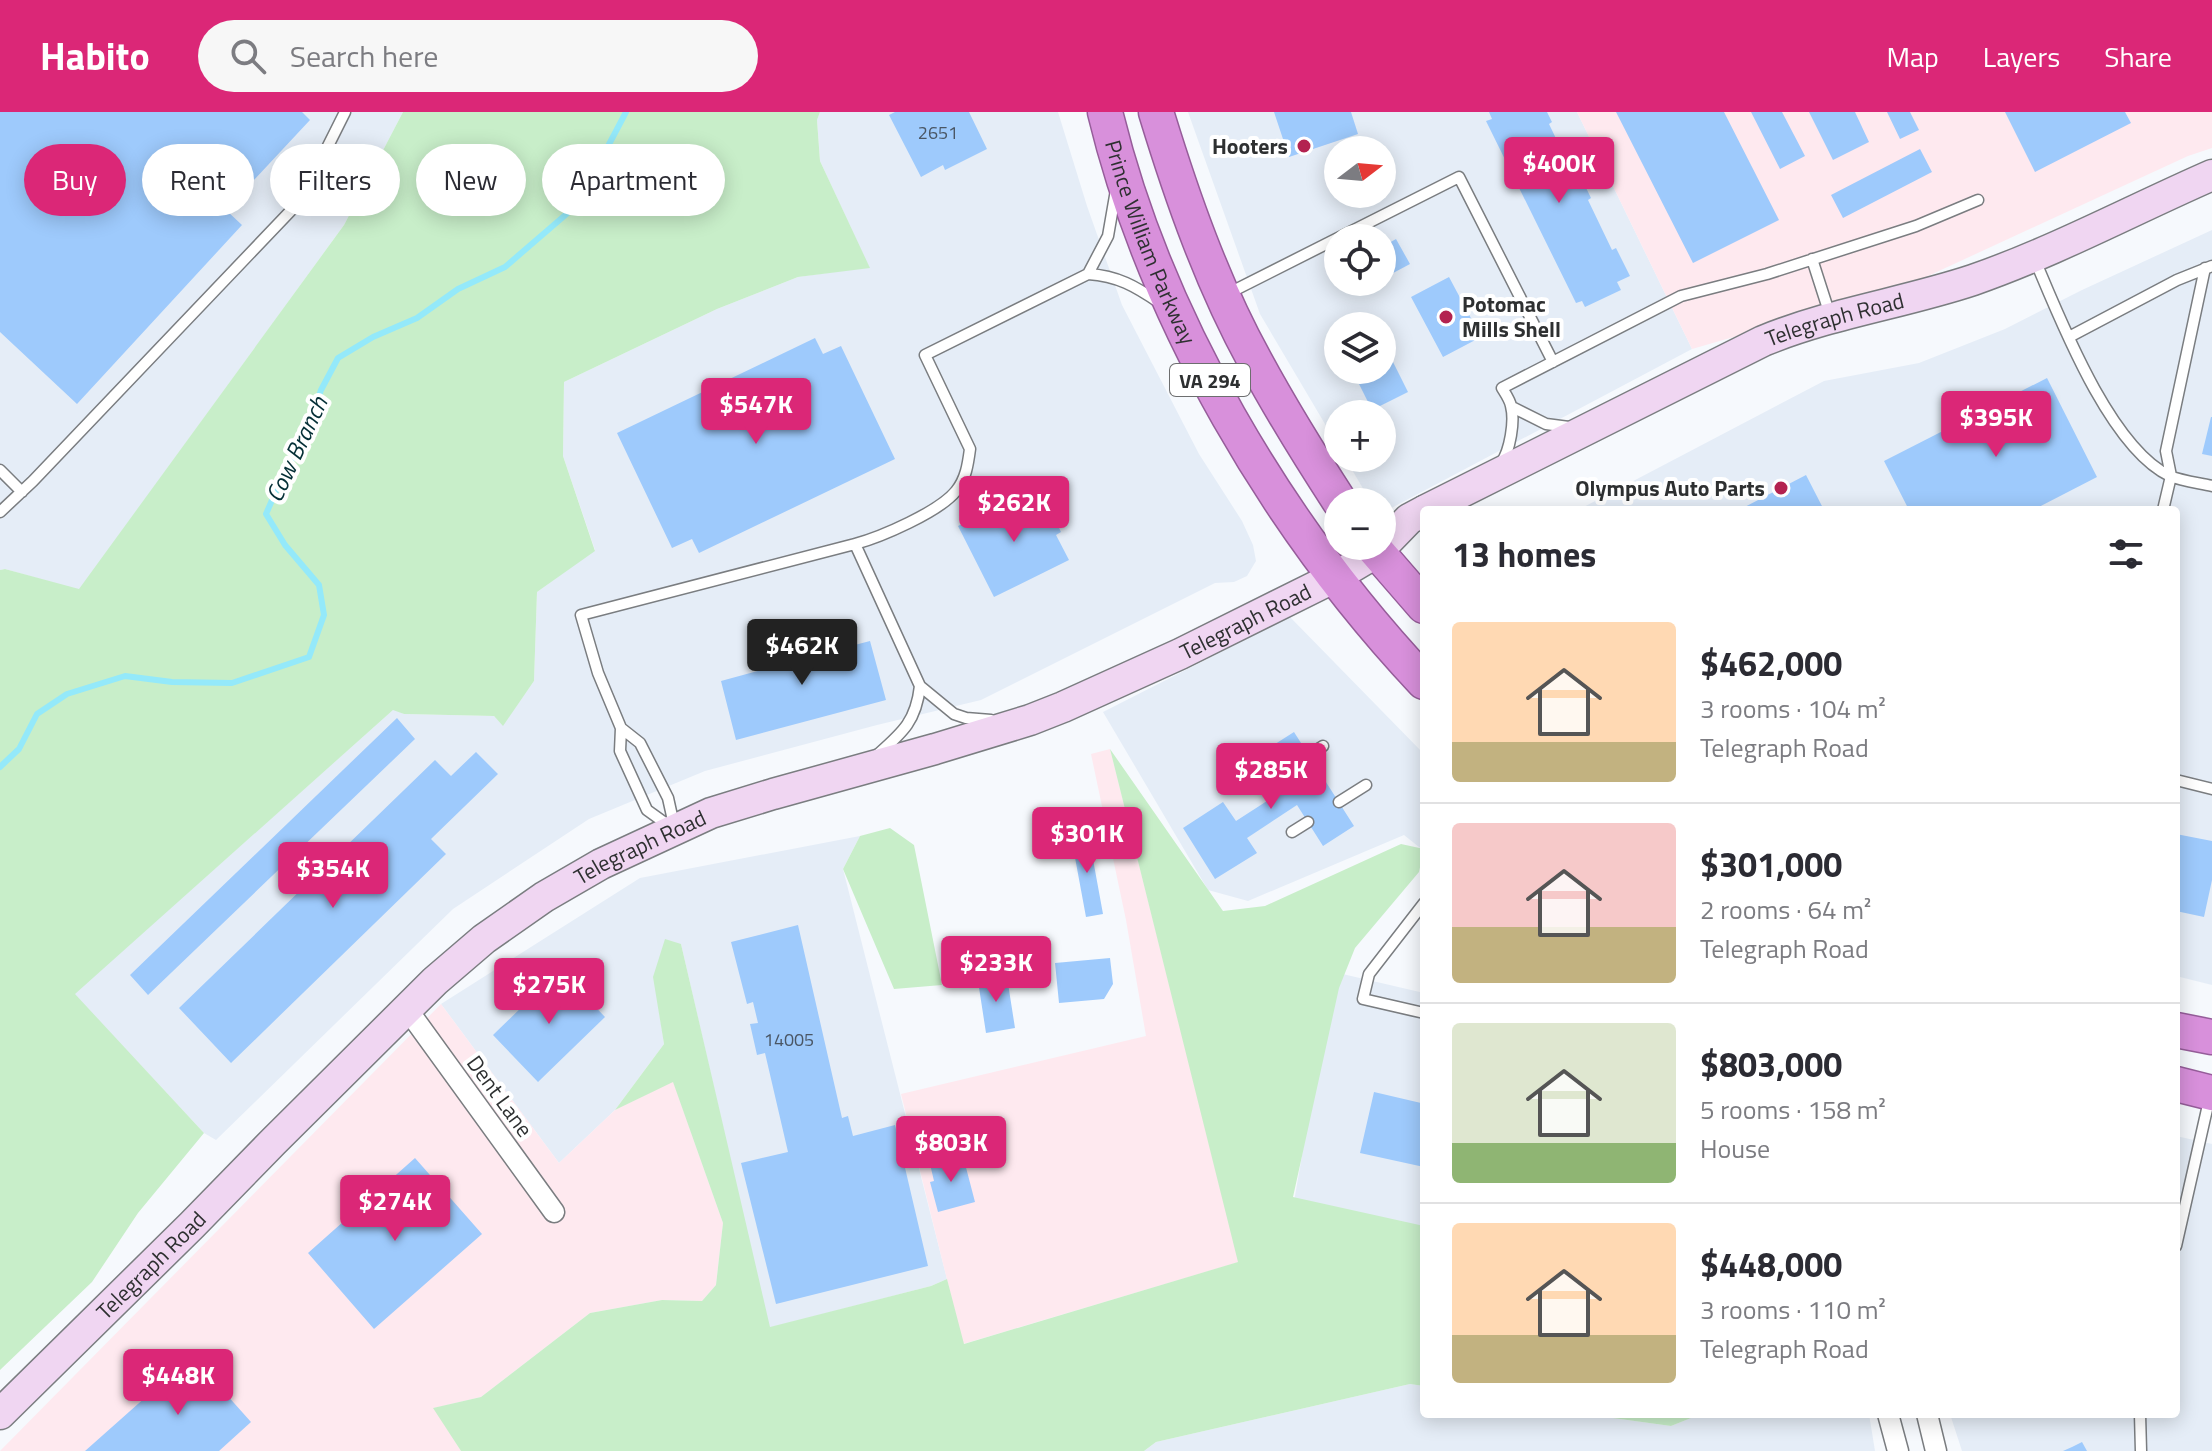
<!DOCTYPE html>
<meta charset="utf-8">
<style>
:root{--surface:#fff;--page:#f7f7f7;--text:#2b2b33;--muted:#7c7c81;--line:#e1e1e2;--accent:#db2777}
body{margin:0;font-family:"Titillium Web",sans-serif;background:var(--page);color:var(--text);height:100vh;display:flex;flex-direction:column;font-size:30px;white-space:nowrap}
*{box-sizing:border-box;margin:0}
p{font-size:26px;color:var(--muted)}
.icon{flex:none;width:44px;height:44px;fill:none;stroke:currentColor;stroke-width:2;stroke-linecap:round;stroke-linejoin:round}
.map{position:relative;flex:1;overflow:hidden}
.panel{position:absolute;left:1420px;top:394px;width:760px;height:912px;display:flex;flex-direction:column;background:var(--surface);border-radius:8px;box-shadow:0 4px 20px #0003}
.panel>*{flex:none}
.banner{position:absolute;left:24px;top:32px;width:760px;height:72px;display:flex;gap:16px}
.needle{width:52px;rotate:74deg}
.controls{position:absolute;left:1324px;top:24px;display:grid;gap:16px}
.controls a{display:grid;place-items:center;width:72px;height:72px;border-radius:50%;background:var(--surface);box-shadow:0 4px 20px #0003;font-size:40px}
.price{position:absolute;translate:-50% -68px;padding:0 18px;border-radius:8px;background:var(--accent);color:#fff;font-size:26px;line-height:52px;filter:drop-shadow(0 2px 4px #0008)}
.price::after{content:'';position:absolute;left:50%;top:48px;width:24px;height:18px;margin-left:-12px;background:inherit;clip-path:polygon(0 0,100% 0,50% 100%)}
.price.selected{background:#222;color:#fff}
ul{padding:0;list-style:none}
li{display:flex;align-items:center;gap:24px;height:200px;padding:0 32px}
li+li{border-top:2px solid var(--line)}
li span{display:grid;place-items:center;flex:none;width:224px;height:160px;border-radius:8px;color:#555}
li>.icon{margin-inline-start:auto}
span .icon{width:96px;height:96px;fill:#fffc;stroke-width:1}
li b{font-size:34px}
h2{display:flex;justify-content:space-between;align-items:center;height:96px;padding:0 32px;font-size:34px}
.chip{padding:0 28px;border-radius:36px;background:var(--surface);box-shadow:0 4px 20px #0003;font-size:28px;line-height:72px}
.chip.selected{background:var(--accent);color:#fff}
header{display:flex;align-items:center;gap:48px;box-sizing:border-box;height:112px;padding:0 40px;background:var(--accent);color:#fff}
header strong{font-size:38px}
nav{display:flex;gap:44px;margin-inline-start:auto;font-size:28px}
.search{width:560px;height:72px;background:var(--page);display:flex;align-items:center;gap:20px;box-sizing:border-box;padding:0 28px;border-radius:44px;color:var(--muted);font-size:30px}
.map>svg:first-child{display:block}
.built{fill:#e5edf7;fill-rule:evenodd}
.industrial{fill:#fee9ef}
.green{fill:#c8eec9}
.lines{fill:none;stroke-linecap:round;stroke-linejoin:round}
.stream{stroke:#94e9fa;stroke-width:6}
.building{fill:#9ecafc}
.service-casing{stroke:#7a7d80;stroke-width:13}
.minor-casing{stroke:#7a7d80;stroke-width:23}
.secondary-casing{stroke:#7a7d80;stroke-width:33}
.trunk-casing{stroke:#965d9a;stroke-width:37}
.service{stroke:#fff;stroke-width:10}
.minor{stroke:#fff;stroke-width:20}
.secondary{stroke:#f0d6f2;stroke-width:30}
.trunk{stroke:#d890db;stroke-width:34}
.poi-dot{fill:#b32250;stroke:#fff;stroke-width:3}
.labels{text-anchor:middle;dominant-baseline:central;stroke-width:8;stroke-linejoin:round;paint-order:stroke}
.number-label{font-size:18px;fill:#4a5664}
.shield{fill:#fff;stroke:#6d6e6f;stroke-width:2}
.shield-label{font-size:20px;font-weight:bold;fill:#2e3031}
.poi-label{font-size:22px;font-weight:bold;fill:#2e3031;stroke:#fff;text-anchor:end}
.street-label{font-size:22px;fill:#2e3031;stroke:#fff}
.water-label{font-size:24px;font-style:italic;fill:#042f36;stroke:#fff}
</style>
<header>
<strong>Habito</strong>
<div class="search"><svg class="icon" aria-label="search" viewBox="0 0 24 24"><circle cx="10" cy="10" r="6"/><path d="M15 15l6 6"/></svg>Search here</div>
<nav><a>Map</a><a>Layers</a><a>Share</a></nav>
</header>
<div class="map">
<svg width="2212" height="1339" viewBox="0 0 2212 1339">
<rect width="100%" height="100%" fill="#f6f9fd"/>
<path class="built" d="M0,0H403L344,113L79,478L5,457L0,458Z
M820,0H1058L1087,94L1122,193L1199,342L1242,409L1253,433L1256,449L1247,464L1234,470L1215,471L981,588L877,613L705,659L589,707L453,797L216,1028L204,1021L74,882L394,597L404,602L494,604L503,613L534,569L537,480L595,438L563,344L564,270L717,197L798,165L869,155L820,49L817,8Z
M1188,0H1577L1692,237L1382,401V390H1371L1345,346H1382V302H1338V334L1260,202ZM1338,38H1382V82H1338ZM1338,126H1382V170H1338ZM1338,214H1382V258H1338Z
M2212,118V873L2176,864V398H1578L1824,269L1919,251L2005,217L2082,178Z
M1290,505L1424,642V739L1404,723L1248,789L1208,778L1103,600Z
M860,724L843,757L947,1167L931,1174L769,1216L681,832L654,865L664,932L615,998L559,1051L441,892L640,766Z
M1334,860L1424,881V1129L1292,1101Z
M2176,1024L2212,1032V1339H1962L1950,1302H2176Z
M1410,1272L1424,1274V1302H1584L1671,1314L1701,1302H1869L1875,1339H1144L1156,1330Z"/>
<path class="industrial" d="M1577,0H2212V36L2188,44L1902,176L1692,237Z
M1110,637L1239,1150L963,1232L901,982L1146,924L1126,808L1091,642Z
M441,892L559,1051L615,998L673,969L723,1111L716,1173L702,1189L662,1188L590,1201L481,1285L434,1296L461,1339H0Z"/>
<path class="green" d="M403,0H820L817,8L820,49L870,156L798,165L717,197L564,270L563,344L595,439L537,480L534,569L503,614L494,604L404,602L393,598L75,882L204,1021L138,1101L92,1170L0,1258V458L5,457L79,477L344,113Z
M1110,637L1223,799L1265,794L1401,732L1424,737L1419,760L1355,836L1339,876L1293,1085L1424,1114V1274L1410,1272L1156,1330L1144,1339H461L433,1296L481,1285L590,1201L662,1188L702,1189L716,1173L723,1111L673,970L615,998L664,932L653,865L665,827L681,832L770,1215L931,1174L947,1167L964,1232L1238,1150Z
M890,716L914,733L942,873L894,877L843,757L860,724Z
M1584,1302H1701L1671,1314Z"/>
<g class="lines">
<path class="stream" d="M0,655L19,637L37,602L67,582L125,564L172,570L232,571L309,545L324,503L319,473L285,433L266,402L283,363L307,320L321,278L338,246L373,225L417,206L458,177L505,155L577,93L626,0"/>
</g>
<path class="building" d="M0,0H302L310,8L226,98L242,113L77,292L0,220Z
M895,0H969L987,37L945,58L943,53L921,65L889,3Z
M1274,0H1351L1358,22L1289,45Z
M1489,0H1547L1552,10L1549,12L1563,41L1568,39L1591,86L1588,88L1612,138L1616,136L1630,164L1617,170L1621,178L1585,195L1582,189L1576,191L1486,9L1492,7Z
M1616,0H1724L1779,108L1693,151Z
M1751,0H1782L1805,44L1780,57Z
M1809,0H1855L1869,30L1833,48Z
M1887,0H1910L1919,18L1900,27Z
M2005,0H2125L2131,11L2035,60Z
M1920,37L1932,60L1843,106L1831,83Z
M1396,127L1410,152L1382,167V135Z
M1449,165L1481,225L1443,245L1411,185Z
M1371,206L1375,214H1354Z
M815,226L823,242L841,234L895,347L699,441L692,427L672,436L617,321Z
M1382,228L1408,280L1372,298L1352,258H1382Z
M2047,266L2097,365L2033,398H1909L1884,349Z
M2211,305H2212V344L2202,342Z
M1806,363L1824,398H1739L1781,376Z
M1022,382L1027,392L1038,387L1048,408L1054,405L1061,420L1056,423L1069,448L994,485L958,414Z
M801,515L809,545L870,529L886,588L736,628L721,569L783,552L776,522Z
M397,606L415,627L148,883L130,863Z
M1294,620L1354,714L1323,734L1297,693L1247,726L1257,741L1215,767L1183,716L1223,690L1236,709L1287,676L1264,639Z
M476,640L498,662L431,727L446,742L231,951L179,896L435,648L451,664Z
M1088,720L1103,802L1086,805L1071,724Z
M2176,722L2212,729V768L2204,805L2176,799Z
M798,813L842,1006L848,1004L853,1024L895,1013L928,1154L776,1192L741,1051L788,1040L765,941L757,943L750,912L758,911L753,890L747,892L731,830Z
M1110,846L1113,872L1104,887L1059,891L1055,851Z
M560,858L605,905L538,970L493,923Z
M998,863L999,867L1007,865L1015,916L986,921L978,869L987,868V865Z
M1374,980L1421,991L1424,984V1055L1360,1041Z
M963,1044L975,1090L938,1100L930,1070L934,1069L930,1052Z
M415,1046L482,1122L374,1217L308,1141Z
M192,1244L251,1310L219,1339H85Z
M2082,1330L2087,1339H2063L2072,1335Z"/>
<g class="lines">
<g class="service-casing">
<path id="service" d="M1338,126L1459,65L1553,250
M1812,147L1830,203
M2035,148C2060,207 2110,336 2170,364C2182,369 2199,371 2212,374
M1088,162L1108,124L1116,78
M1229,181L1338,126
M2069,225L2177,168L2212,154
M1512,295L1546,312L1569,315
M1501,351C1510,339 1515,309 1511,294C1510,288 1505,281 1502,276L1681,184L1767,162L1916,114L1978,88
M0,358L22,380
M2163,398L2171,364L2166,339L2205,156
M0,400L33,369L301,88L345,0
M991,608L966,606L954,602L920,574L855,432C881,425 939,400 956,379C966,367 968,352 970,337L925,243L1088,162C1118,164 1135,174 1160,191
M621,616L640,631L668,686L674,713
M1309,643L1323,634
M876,644C902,621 916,610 920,574
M2176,668L2212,677
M1262,672L1278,662
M1339,690L1366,673
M672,716L647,698L620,639L621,616L598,561L581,503L855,432
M1292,720L1308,710
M1424,791L1369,862L1363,887L1424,901
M2176,1134L2210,984
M2140,1302L2141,1339"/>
</g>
<g class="minor-casing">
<path id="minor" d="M407,897L554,1100
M1888,1302L1898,1339
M1927,1302L1936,1339"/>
</g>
<g class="secondary-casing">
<g id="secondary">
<path id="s1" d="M1426,398L1763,229C1831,201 1904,191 1973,168C2056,139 2132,98 2212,63"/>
<path id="s2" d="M0,1302L192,1113L273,1030L435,869L484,827L544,785L601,752L711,701L773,682L935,637L1030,608L1063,595L1180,542L1335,465L1377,440L1409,407L1424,399"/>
</g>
</g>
<g class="trunk-casing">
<g id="trunk">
<path id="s3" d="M1105,0C1155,207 1279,416 1424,570"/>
<path d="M1156,0C1182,85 1212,171 1255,249C1281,297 1310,344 1340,390"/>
<path d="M1372,434L1424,494"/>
<path d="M2176,918L2212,925"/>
<path d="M2176,972L2212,981"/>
</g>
</g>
<use href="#service" class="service"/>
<use href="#minor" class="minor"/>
<use href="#secondary" class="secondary"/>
<use href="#trunk" class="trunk"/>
</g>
<g class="poi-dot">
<circle cx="1304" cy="34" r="8"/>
<circle cx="1446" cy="205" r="8"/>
<circle cx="1781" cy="376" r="8"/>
</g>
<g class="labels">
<g class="number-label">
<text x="938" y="20">2651</text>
<text x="789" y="927">14005</text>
</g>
<rect class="shield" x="1170" y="252" width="80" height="32" rx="6"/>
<g class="shield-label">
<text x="1210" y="268">VA 294</text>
</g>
<g class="poi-label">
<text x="1288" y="34">Hooters</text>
<text x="1462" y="192" text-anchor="start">Potomac<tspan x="1462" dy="25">Mills Shell</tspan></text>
<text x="1765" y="376">Olympus Auto Parts</text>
</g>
<g class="street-label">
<text stroke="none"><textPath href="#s3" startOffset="138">Prince William Parkway</textPath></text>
<text stroke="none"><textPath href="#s1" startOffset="452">Telegraph Road</textPath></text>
<text stroke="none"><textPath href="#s2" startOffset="1508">Telegraph Road</textPath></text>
<text stroke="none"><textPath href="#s2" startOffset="860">Telegraph Road</textPath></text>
<text transform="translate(500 984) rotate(54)">Dent Lane</text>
<text stroke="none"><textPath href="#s2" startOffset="212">Telegraph Road</textPath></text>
</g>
<g class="water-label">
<text transform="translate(296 337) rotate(-65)">Cow Branch</text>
</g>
</g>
</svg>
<div class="controls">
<a><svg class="needle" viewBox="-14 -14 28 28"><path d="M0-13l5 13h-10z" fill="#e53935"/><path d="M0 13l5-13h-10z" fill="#7c7c81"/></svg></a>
<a><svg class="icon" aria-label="locate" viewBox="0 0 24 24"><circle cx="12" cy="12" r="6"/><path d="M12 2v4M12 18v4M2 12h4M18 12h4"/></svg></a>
<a><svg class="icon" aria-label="layers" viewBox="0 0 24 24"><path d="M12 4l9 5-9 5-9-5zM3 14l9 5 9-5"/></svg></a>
<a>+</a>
<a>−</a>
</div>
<b class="price" style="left:1559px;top:93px">$400K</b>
<b class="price" style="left:756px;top:334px">$547K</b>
<b class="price" style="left:1996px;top:347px">$395K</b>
<b class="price" style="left:1014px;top:432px">$262K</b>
<b class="price selected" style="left:802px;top:575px">$462K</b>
<b class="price" style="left:1271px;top:699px">$285K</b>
<b class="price" style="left:1087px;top:763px">$301K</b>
<b class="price" style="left:333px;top:798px">$354K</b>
<b class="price" style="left:996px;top:892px">$233K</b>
<b class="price" style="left:549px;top:914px">$275K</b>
<b class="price" style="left:951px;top:1072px">$803K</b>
<b class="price" style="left:395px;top:1131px">$274K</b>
<b class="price" style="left:178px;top:1305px">$448K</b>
<div class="banner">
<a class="chip selected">Buy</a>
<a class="chip">Rent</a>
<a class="chip">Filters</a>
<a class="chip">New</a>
<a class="chip">Apartment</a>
</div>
<section class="panel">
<h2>13 homes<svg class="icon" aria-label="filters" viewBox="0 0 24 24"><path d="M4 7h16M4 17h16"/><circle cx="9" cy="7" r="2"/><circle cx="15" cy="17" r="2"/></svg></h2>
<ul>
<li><span style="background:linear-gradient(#ffd9b3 75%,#c2b280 0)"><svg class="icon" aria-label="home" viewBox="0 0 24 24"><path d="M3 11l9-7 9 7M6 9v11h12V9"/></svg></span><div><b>$462,000</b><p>3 rooms · 104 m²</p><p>Telegraph Road</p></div></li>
<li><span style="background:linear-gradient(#f6c9c9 65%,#c2b280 0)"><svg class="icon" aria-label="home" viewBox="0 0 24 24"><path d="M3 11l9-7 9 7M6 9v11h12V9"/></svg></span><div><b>$301,000</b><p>2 rooms · 64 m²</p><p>Telegraph Road</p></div></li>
<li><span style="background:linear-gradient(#dfe7d0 75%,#8fb573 0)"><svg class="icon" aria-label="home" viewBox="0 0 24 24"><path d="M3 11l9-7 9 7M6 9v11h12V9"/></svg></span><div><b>$803,000</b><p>5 rooms · 158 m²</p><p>House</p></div></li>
<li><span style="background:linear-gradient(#ffd9b3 70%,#c2b280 0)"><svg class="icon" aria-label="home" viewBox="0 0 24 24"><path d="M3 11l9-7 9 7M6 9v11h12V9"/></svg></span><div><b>$448,000</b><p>3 rooms · 110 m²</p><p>Telegraph Road</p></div></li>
</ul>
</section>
</div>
